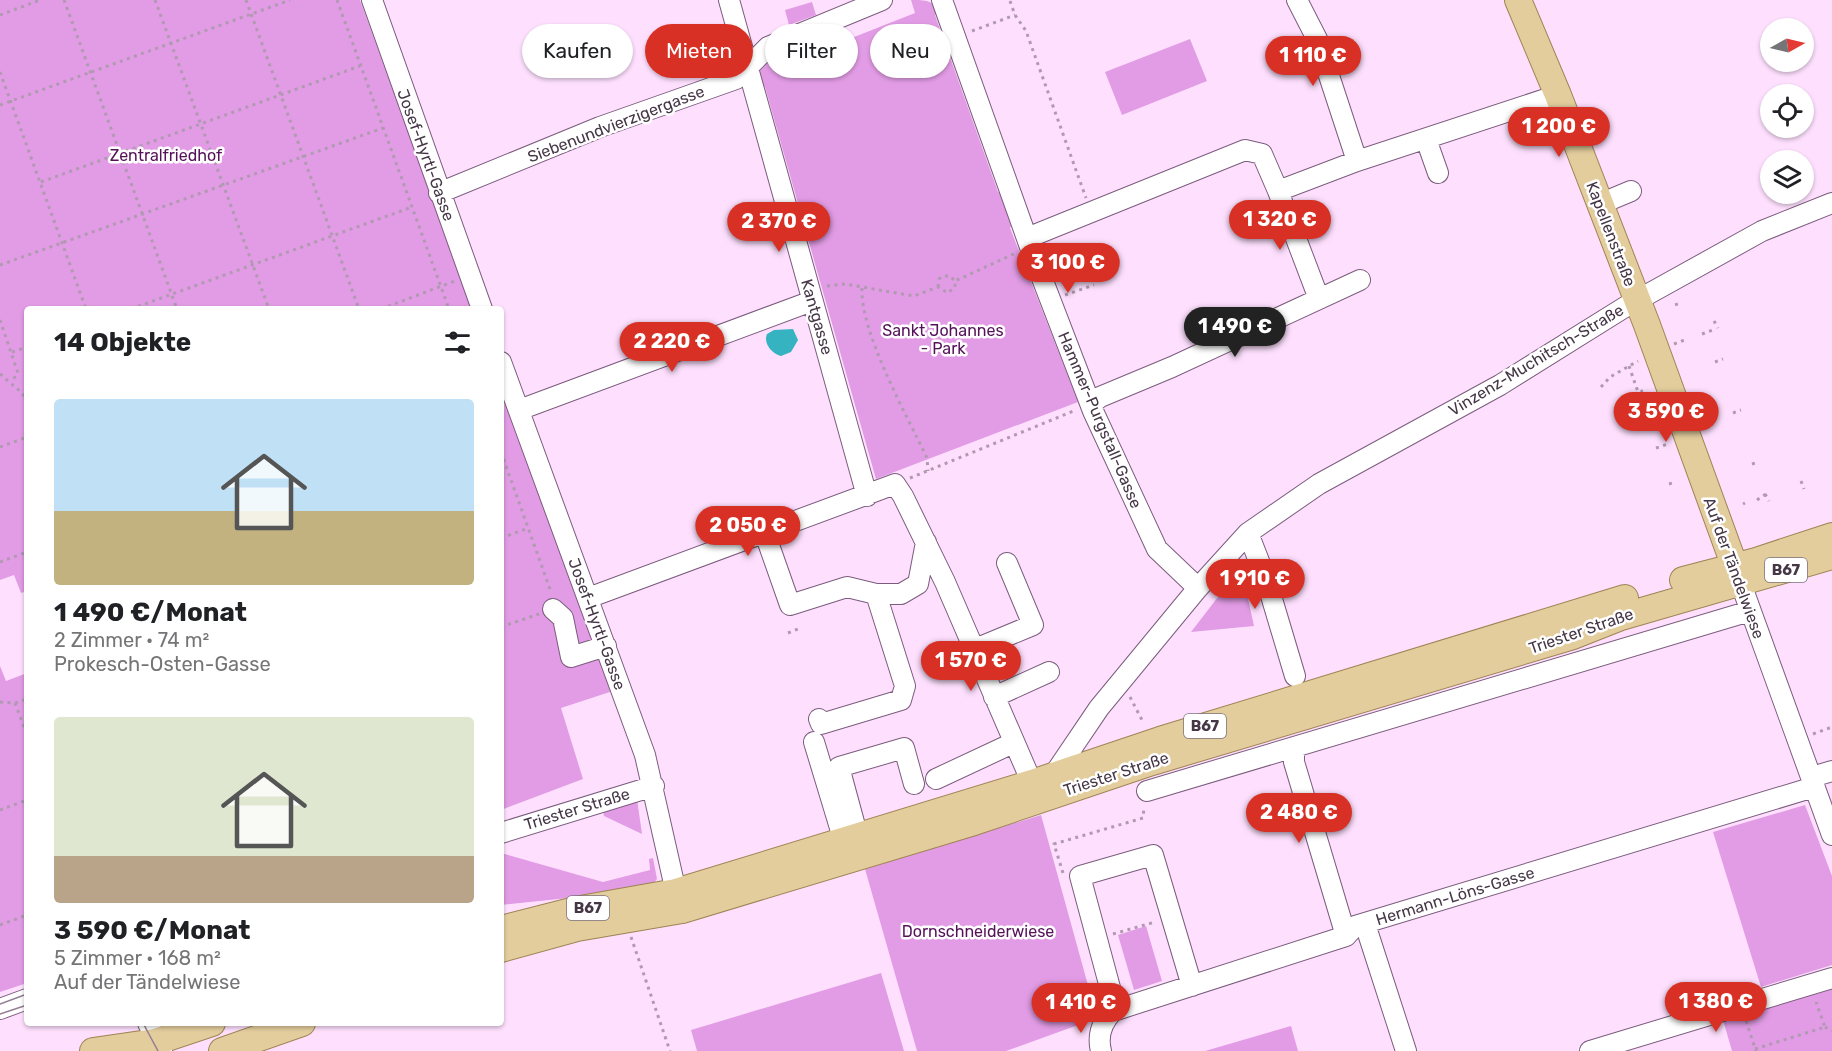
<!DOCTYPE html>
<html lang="de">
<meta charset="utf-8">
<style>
:root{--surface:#fff;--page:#f2f2f2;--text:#202124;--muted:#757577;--accent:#d93025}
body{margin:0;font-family:Rubik,sans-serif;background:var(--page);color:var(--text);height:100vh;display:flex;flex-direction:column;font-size:22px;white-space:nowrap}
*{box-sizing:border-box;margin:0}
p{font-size:20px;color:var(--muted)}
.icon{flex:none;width:33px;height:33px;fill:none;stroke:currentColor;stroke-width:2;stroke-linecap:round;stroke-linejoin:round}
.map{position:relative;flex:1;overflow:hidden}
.panel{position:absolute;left:24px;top:306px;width:480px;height:720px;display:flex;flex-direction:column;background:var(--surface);border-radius:6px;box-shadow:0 2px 4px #0004}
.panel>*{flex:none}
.top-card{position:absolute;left:522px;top:24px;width:570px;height:54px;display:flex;gap:12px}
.needle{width:39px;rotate:82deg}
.fabs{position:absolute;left:1760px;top:18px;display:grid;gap:12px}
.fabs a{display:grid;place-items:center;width:54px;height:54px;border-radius:50%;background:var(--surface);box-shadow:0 2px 4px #0004;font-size:30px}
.price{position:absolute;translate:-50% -51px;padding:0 14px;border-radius:21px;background:var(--accent);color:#fff;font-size:20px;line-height:39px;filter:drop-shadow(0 2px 3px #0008)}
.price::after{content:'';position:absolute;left:50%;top:36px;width:18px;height:14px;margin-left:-9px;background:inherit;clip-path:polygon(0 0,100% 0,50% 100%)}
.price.selected{background:#222;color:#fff}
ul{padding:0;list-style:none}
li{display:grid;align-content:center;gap:12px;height:318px;padding:0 30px}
li span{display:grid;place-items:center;height:186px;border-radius:6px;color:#555}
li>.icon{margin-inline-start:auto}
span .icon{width:108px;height:108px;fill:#fffc;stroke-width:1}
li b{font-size:26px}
h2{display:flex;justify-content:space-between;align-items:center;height:72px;padding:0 30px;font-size:26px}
.tag{padding:0 21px;border-radius:27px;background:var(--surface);box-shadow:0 2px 4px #0004;font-size:21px;line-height:54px}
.tag.selected{background:var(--accent);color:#fff}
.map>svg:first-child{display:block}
.green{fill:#e29ce5}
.water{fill:#35b3c1}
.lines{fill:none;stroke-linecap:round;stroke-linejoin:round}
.minor-casing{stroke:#7b5c7d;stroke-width:22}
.major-casing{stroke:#9f8354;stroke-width:28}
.path{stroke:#b099b1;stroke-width:3;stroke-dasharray:3 4.5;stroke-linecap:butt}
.minor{stroke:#fff;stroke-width:20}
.major{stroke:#e3cd9d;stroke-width:26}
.tram{stroke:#937e93;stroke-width:1.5}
.labels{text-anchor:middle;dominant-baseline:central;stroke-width:5;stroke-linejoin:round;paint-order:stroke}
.shield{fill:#fff;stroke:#7d737e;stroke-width:1.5}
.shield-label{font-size:15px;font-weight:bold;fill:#453746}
.street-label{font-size:16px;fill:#453746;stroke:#fff}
.park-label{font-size:16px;fill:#551259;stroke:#fff}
</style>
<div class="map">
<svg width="1832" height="1051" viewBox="0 0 1832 1051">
<rect width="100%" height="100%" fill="#fee0fe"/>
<path class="green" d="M0,0H360L472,309H27V591L21,593L14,575L0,580Z
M911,0C926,0 933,0 940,13L935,15L998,192L1004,195L1014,222L1010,228L1078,402L876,479L765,87L759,88L757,69L773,55L778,67L915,13Z
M812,2L816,15L789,25L785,10Z
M1190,39L1207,81L1122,115L1105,72Z
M501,390L613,691L561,708L583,779L501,810Z
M1241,567L1254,626L1191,632Z
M0,666L6,681L27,673V983L0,992Z
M637,799L642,834L604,816L603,811Z
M1805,805L1832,876V965L1761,987L1713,832Z
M1041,815L1094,1007L1078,1025L1006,1051H917L865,869Z
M501,853L603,882L650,870L649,859L653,858L657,879L653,884L607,894L501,905Z
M1146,926L1162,981L1134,990L1118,935Z
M881,973L904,1051H697L691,1030Z
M1832,988V1051H1732L1723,1020Z
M1291,1026L1298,1051H1205Z"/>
<path class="water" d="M793,329L798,340L791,352L781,356C772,354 763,343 767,334L774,330Z"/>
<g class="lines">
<g class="minor-casing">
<path id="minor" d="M372,0L482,309
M729,0L867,496
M942,0L1030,247L1093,411L1157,549L1198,588
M1297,0L1317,39L1357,161
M1426,139L1438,173
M1278,191L1319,299
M439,193L600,127L736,79L768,47L882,0
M1600,204L1631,191
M1027,238L1245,150L1262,154L1278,191L1357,161L1558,95
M501,362L645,755L676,892
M1091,404L1100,397L1172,367L1360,280
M519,410L812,301
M764,531L790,605L847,587L876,594H901L918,584L926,542
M1248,533L1266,579L1295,676
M1741,584L1832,835
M588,598L895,484L903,496L945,582L1032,783
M553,609L563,618L571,657L606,646
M973,650L1033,625L1007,563
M994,697L1049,672
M819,719L821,724L901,700L905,686L876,594
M814,742L844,841
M1294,747V762L1346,936
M1053,776L1099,708L1198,588L1248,533L1319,484L1500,385L1625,307L1762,231L1832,203
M1812,777L1832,771
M936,779L1013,743
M1147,791L1750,611
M501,833L654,786
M858,837L839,767L904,748L914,784
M1365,924L1406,1051
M0,1009L27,999
M1116,1010L1080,876L1153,855L1192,986
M148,1023L162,1051
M1101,1051C1097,1035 1102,1022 1113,1011L1346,936L1355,926L1814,787
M1590,1051L1832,978"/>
</g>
<g class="major-casing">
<path id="major" d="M1518,0L1558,95L1647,325L1740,581
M1683,580L1756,561L1832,536
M501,929L575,910L676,892L1032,783L1160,740L1625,598
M501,949L577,928L682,910L974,822L1152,762L1573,636L1621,617L1832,556
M93,1051L155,1042L212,1023
M222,1051L302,1023"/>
</g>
<path class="path" d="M64,0L177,309
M155,0L269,309
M246,0L359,309
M337,0L449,309
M1010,1L1015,15L1026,31L1086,198
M0,15L40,0
M972,31L1015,15
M0,72L86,309
M0,105L290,0
M41,182L360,66
M0,265L383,128
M827,286L845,284L914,296L938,287L948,293L955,287V281L1016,253
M938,287L939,279L943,276H950L955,281
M862,288C860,332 907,416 927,458L928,471
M1065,295L1094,285
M1676,303L1677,306
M131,309L412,207
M381,309L455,281
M0,320L18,373L11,382
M1714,321L1718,328
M1702,334L1713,330
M1674,344L1687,339
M12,352L27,347
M1715,362L1723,359
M1629,366L1638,392L1643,391
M0,374L22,393L27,401
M1601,387L1610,377L1638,361
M1644,412L1649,410
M1733,413L1741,410
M0,447L27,437
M1656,448L1668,444
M501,452L551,592
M1752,464L1758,462
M910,478L1076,410
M1801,481L1804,489
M1669,484L1676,482
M1765,494L1769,501
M1757,500L1769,492
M1743,504L1745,503
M501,538L529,528
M0,562L27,552
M501,627L539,614
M788,633L798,629
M1130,697L1143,722
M0,702L15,703L27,699
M15,703L27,735
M1813,734L1832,727
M0,810L27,800
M1063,873L1054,844L1143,818L1144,807
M0,925L27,915
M1113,934L1155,922
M631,937L670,1051
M1746,1021L1756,1051
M1825,1027L1832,1031
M1755,1049L1825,1027L1816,1002"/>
<use href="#minor" class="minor"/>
<use href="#major" class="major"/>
<path class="tram" d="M0,1004L27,994
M0,1014L27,1005
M143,1023L158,1051"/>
</g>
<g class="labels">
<g class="shield">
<rect x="1765" y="558" width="42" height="24" rx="4.5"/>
<rect x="1184" y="714" width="42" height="24" rx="4.5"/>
<rect x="567" y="896" width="42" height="24" rx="4.5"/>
</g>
<g class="shield-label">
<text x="1786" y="570">B67</text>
<text x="1205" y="726">B67</text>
<text x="588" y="908">B67</text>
</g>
<g class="street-label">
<text transform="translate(616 124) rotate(-21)">Siebenundvierzigergasse</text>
<text transform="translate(426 155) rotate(70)">Josef-Hyrtl-Gasse</text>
<text transform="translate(1611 234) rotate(69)">Kapellenstraße</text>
<text transform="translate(817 317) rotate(74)">Kantgasse</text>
<text transform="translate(1536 360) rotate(-31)">Vinzenz-Muchitsch-Straße</text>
<text transform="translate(1100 420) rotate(67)">Hammer-Purgstall-Gasse</text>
<text transform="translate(1734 568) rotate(70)">Auf der Tändelwiese</text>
<text transform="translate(597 624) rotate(70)">Josef-Hyrtl-Gasse</text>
<text transform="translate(1581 631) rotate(-19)">Triester Straße</text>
<text transform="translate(1116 774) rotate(-18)">Triester Straße</text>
<text transform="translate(577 809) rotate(-17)">Triester Straße</text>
<text transform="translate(1455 896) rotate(-17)">Hermann-Löns-Gasse</text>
</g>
<g class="park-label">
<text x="166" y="155">Zentralfriedhof</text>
<text x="943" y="330">Sankt Johannes<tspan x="943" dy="18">- Park</tspan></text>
<text x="978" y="931">Dornschneiderwiese</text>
</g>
</g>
</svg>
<div class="fabs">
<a><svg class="needle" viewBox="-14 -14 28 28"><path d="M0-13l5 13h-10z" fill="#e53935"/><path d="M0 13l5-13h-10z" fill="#757577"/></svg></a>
<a><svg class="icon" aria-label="locate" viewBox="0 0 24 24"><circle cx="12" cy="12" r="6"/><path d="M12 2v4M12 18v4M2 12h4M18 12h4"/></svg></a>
<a><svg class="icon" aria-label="layers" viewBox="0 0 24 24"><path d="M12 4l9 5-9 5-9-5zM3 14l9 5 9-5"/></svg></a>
</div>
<b class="price" style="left:1313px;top:87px">1 110 €</b>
<b class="price" style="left:1559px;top:158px">1 200 €</b>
<b class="price" style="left:1280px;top:251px">1 320 €</b>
<b class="price" style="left:779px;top:253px">2 370 €</b>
<b class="price" style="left:1068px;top:294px">3 100 €</b>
<b class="price selected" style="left:1235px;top:358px">1 490 €</b>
<b class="price" style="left:672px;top:373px">2 220 €</b>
<b class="price" style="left:1666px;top:443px">3 590 €</b>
<b class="price" style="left:748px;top:557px">2 050 €</b>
<b class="price" style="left:1255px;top:610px">1 910 €</b>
<b class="price" style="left:971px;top:692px">1 570 €</b>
<b class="price" style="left:1299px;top:844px">2 480 €</b>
<b class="price" style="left:1716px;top:1033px">1 380 €</b>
<b class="price" style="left:1081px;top:1034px">1 410 €</b>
<div class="top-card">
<a class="tag">Kaufen</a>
<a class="tag selected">Mieten</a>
<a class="tag">Filter</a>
<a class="tag">Neu</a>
</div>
<section class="panel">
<h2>14 Objekte<svg class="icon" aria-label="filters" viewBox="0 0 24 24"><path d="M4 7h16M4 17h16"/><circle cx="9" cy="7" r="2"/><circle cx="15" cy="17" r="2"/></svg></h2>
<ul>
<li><span style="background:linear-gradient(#bfe0f5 60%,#c2b280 0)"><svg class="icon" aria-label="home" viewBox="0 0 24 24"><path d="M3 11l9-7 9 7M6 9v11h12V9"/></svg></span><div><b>1 490 €/Monat</b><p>2 Zimmer · 74 m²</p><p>Prokesch-Osten-Gasse</p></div></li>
<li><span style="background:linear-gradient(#dfe7d0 75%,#b9a48a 0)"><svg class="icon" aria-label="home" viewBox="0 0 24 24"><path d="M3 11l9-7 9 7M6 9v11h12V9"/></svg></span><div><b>3 590 €/Monat</b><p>5 Zimmer · 168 m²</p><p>Auf der Tändelwiese</p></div></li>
</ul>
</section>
</div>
